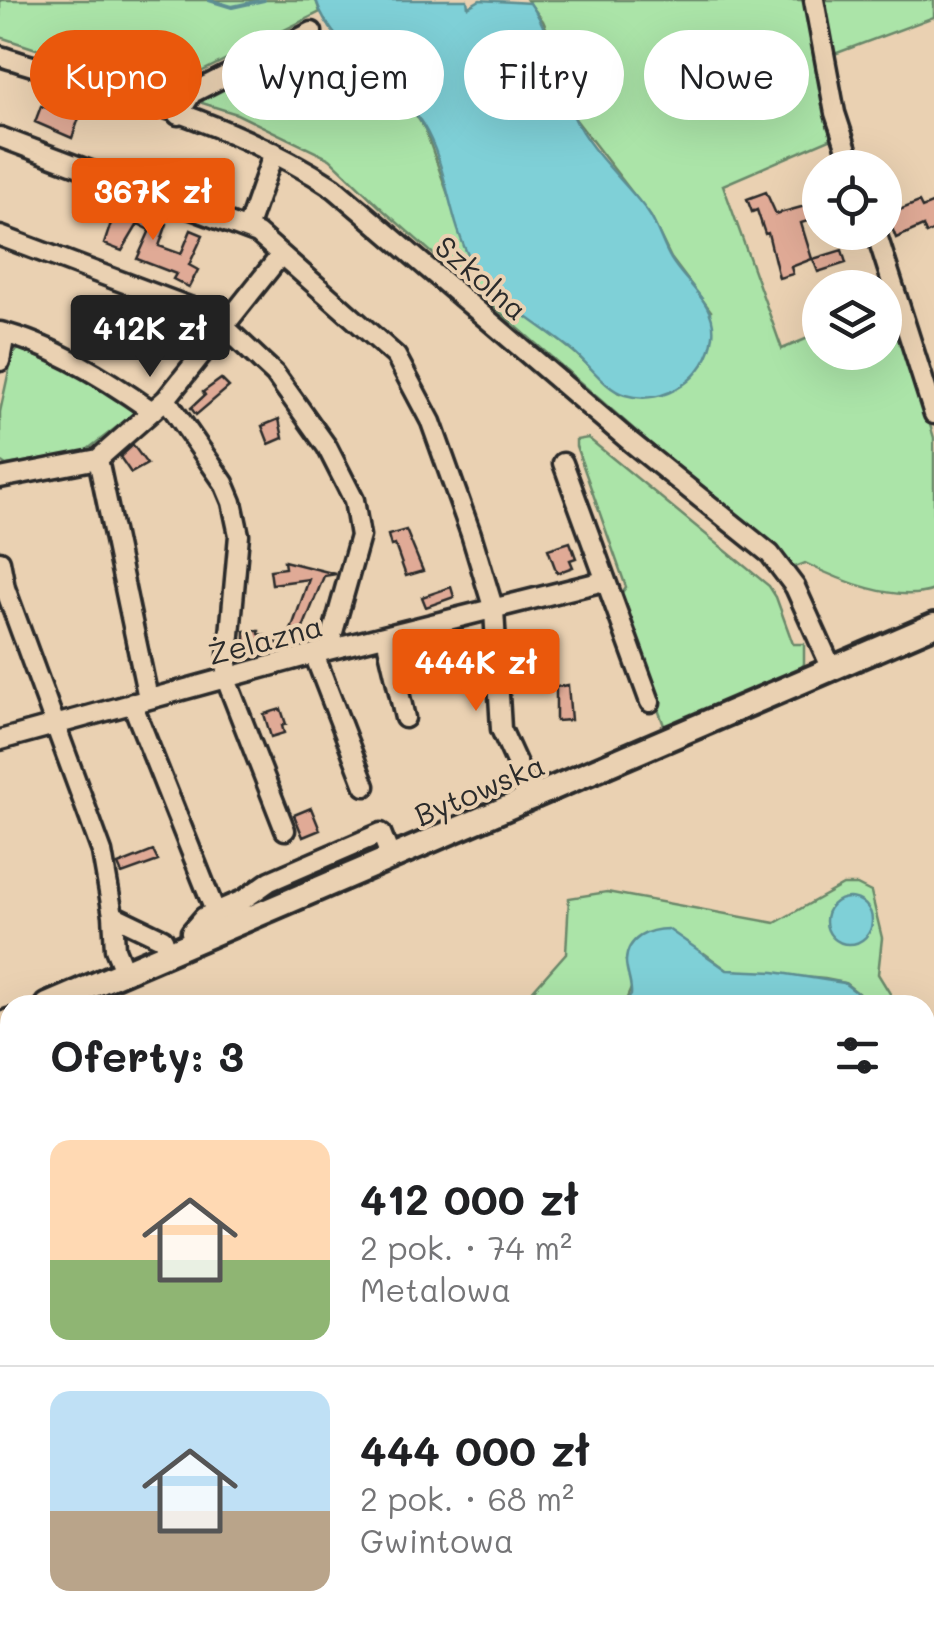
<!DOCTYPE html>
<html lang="pl">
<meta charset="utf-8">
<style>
:root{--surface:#fff;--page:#f6f6f6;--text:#202124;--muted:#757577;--line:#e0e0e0;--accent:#ea580c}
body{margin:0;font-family:Mali,sans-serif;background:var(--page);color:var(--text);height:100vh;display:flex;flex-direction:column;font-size:38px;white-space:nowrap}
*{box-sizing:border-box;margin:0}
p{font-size:32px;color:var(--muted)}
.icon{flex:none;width:55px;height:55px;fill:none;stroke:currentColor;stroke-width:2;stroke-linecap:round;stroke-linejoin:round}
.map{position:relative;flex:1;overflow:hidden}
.drawer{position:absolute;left:0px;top:995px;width:935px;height:642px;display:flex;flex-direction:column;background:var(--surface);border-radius:30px 30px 0 0;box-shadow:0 10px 40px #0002}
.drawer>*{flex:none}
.top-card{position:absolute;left:30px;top:30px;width:875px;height:90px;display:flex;gap:20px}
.tools{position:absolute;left:802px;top:150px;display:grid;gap:20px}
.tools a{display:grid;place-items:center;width:100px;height:100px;border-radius:50%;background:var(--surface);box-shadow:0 10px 40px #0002;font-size:50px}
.price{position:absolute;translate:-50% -85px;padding:0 22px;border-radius:10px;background:var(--accent);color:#fff;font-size:32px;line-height:65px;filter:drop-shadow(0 2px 5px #0008)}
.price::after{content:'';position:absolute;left:50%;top:60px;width:30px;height:22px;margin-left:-15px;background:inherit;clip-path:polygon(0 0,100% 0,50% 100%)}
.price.on{background:#222;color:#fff}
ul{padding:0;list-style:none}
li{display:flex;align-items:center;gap:30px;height:250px;padding:0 50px}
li+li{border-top:2px solid var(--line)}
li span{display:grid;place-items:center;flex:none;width:280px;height:200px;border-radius:20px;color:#555}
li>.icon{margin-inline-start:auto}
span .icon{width:120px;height:120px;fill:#fffc;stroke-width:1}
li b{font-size:42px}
h2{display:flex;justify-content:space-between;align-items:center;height:120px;padding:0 50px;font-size:42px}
.chip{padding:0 35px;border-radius:45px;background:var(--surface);box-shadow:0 10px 40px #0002;font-size:35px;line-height:90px}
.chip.on{background:var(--accent);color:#fff}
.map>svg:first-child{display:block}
.green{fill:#abe4a8;stroke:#6b886a;stroke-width:2.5}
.water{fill:#7fd0d7;stroke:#5d8e92;stroke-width:2.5}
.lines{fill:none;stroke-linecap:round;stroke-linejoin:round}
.stream{stroke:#5d8e92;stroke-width:4}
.building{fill:#e0aa96;stroke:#2b2b2b;stroke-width:2.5}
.minor-casing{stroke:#2b2b2b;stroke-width:25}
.major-casing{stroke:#2b2b2b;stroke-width:30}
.minor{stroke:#ead1b2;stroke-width:18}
.major{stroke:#ead1b2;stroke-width:22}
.labels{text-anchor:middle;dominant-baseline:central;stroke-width:8;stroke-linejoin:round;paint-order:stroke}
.street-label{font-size:30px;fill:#2b2b2b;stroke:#ead1b2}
</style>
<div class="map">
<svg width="934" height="1637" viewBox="0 0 934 1637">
<rect width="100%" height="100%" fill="#ead1b2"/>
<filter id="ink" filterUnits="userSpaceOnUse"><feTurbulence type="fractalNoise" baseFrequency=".01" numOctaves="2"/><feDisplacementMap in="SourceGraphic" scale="20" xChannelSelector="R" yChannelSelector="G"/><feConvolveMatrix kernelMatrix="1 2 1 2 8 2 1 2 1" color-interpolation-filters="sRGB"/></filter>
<g filter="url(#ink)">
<path class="green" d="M0,0H316L320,12L163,91L0,37Z
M527,0H809L837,136L723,185L782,349L820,333V352H885V306L893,303L934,438V590C897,604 839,580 805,563L793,568L383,210L330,159L237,114L202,103L205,93L300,44L325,47L337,38L352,56L406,100L425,129L471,260L489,285L574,352L620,394L711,311L671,258L651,217L573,116L553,44L543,21Z
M819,0H934V17L829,56Z
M20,349L76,374L134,407V414L84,452L6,465L0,461V412L13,352Z
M588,438L769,586L776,597L793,644H804V664L796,674L665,728L617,599L626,587L576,446V440Z
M843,885H857L871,892L882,938L878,974L897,1005H873L845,983L825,979L727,970L704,953L626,961L632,986L624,1005H520L566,953L569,898L607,892L775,923Z
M934,1155V1409L925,1405V1165Z"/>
<path class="water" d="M316,0H467L468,7L480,0L530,3C555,38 555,77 573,115C589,151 624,180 647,211C658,226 662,244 671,259C686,284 717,304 713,336C708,377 665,407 625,395C605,389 589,364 573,351C539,323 494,301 471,261C448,219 448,166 423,125C394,77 334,55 316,0Z
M826 921a23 23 0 1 1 46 0a23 23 0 1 1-46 0Z
M668,929L727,970L774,972L844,983L873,1005H624L631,995C632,982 626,973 626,961C627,938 648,929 668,929Z"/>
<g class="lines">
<path class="stream" d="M209,0L232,7L264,0"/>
</g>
<path class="building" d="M41,106L79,118L72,138L35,122Z
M766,192L776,214L820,202V217L801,223L812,259L791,267L793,274L779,278L768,233L765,234L757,210L752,212L747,199Z
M118,202L135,208L134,212L167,224L159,246L181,254L191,230L203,235L189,265L198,270L189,287L173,279L176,274L137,259L150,230L138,224L122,251L104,244Z
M919,202L922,208L934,203V230L926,234L923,226L896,238L887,215Z
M842,250L846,263L818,272L813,259Z
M120,296L143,306L139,314L158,323L154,332L112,313Z
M188,322L202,333L189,350L178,335Z
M221,379L229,387L196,415L191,408L205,395L203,392Z
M279,419L283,438L269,444L262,426Z
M133,445L147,464L131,473L120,457Z
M406,530L423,571L406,576L395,545L391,546L388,535Z
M570,542L576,558L570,560L573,567L557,573L548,549Z
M284,561L336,574L324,576L301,633L291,630L309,579L272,584L270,570L285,568Z
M451,587L454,597L426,607L422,597Z
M245,631H259V634L278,639L275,650L245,645Z
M568,685L571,720L556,721V687Z
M281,709L286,724L282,726L284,733L271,737L264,714Z
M311,808L320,830L303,837L294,815Z
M153,851L158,861L122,874L118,865Z"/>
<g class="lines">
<g class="minor-casing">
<path id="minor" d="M814,0L835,113L853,168
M0,56C112,91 235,122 334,188L632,443L770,554L795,587L832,669
M178,115L192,93L312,32
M0,137L258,234L396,356L431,422L471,534L494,610L501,729L533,799
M247,229L274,152
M876,232L934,414
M0,236L213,316L275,374L327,447L354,500L360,536L328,650
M0,332C53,345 107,379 152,411
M0,361L5,333
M166,399L224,483L232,502L239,535L226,679L285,830
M98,459L148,698
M563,463L650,702
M0,478L98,459L166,399L280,256
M0,561L5,588L102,852L113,915L115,949L124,971
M386,637L405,718
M314,654L365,786
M132,703L215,911
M0,740L328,650L604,581
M113,915L163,939L168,954
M195,942L191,932L204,917L243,900L270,881L381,833L391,858"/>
</g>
<g class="major-casing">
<path id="major" d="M47,1005L934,625
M0,1025L10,1021"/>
</g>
<use href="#minor" class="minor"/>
<use href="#major" class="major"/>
</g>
</g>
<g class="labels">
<g class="street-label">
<text transform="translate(482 277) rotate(41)">Szkolna</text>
<text transform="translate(265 639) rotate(-15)">Żelazna</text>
<text transform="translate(479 789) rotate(-23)">Bytowska</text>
</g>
</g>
</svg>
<div class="tools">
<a><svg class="icon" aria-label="locate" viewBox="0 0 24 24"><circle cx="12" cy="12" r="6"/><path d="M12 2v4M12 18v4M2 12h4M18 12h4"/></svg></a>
<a><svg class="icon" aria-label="layers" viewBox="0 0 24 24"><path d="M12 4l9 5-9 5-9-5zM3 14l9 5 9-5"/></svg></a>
</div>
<b class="price" style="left:153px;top:243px">367K zł</b>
<b class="price on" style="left:150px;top:380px">412K zł</b>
<b class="price" style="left:476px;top:714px">444K zł</b>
<div class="top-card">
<a class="chip on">Kupno</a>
<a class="chip">Wynajem</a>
<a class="chip">Filtry</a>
<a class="chip">Nowe</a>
</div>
<section class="drawer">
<h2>Oferty: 3<svg class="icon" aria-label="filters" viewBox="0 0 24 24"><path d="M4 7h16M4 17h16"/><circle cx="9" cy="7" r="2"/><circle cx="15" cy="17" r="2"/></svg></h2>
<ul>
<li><span style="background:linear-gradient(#ffd9b3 60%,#8fb573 0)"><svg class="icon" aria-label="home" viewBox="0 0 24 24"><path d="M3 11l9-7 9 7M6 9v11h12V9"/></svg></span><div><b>412 000 zł</b><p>2 pok. · 74 m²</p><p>Metalowa</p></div></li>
<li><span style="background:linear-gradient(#bfe0f5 60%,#b9a48a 0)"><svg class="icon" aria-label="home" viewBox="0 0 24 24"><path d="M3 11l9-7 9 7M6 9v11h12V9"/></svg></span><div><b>444 000 zł</b><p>2 pok. · 68 m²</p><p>Gwintowa</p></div></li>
</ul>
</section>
</div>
